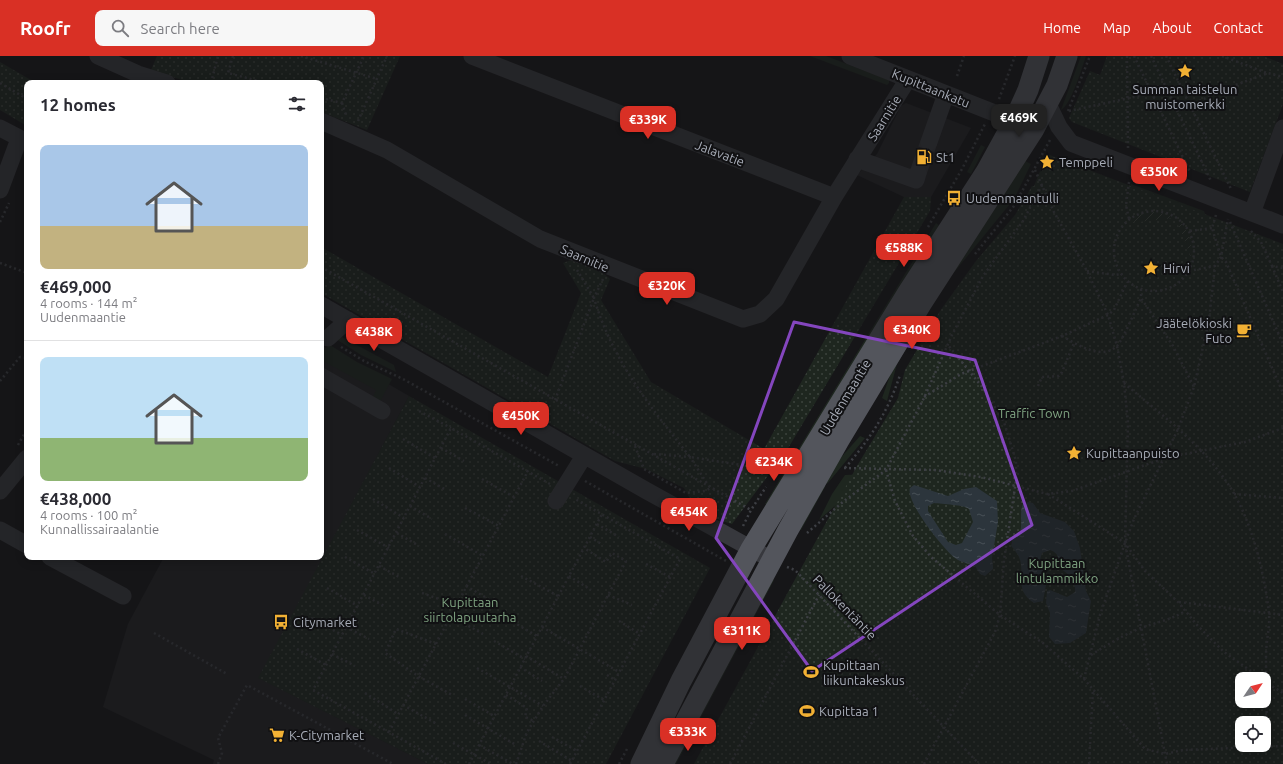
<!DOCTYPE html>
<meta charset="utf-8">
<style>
:root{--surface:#fff;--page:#f7f7f7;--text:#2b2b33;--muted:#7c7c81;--line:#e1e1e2;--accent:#d93025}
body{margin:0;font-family:Ubuntu,sans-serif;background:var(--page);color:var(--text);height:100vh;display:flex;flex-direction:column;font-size:15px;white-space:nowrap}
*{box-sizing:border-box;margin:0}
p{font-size:13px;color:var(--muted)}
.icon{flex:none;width:22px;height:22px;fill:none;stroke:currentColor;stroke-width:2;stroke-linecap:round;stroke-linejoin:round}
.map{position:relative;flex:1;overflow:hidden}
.panel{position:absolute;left:24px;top:24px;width:300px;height:480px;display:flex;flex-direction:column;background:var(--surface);border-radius:8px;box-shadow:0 2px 10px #0003}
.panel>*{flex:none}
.needle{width:26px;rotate:55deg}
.buttons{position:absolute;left:1235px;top:616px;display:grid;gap:8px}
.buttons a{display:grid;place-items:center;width:36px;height:36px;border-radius:8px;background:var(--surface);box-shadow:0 2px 10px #0003;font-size:20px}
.price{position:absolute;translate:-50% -34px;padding:0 9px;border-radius:8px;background:var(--accent);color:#fff;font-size:13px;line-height:26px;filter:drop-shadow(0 1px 2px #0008)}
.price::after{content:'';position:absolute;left:50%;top:24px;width:12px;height:9px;margin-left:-6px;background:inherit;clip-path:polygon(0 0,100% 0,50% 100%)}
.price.on{background:#222;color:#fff}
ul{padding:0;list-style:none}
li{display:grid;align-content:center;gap:8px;height:212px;padding:0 16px}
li+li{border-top:1px solid var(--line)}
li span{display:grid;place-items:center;height:124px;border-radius:8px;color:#555}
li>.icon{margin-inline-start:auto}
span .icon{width:72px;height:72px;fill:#fffc;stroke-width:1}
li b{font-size:17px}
h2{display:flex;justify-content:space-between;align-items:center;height:48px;padding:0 16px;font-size:17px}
header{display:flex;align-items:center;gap:24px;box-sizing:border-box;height:56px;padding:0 20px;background:var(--accent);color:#fff}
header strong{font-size:19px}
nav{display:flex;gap:22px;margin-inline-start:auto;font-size:14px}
.search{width:280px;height:36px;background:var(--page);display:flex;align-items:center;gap:10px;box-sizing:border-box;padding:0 14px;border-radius:8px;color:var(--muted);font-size:15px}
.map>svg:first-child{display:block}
.built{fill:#222225}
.grass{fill:#1e261f}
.park{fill:url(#park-dots);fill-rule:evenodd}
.garden{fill:url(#garden-furrows)}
.water{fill:url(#water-ripples);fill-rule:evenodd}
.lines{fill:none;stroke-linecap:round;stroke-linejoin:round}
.minor-tunnel{stroke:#333438;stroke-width:17;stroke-dasharray:17 8;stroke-linecap:butt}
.path{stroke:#3d3f44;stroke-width:2.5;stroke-dasharray:2 3;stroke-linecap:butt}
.minor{stroke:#37383d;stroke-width:17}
.major{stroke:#53555c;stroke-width:21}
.marked{fill:none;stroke:#8446be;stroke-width:3;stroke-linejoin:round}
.labels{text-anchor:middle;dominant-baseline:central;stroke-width:4;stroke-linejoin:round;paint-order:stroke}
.street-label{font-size:13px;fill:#a8adb8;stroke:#111113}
.poi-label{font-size:13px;fill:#a8adb8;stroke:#111113;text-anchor:start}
.park-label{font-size:13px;fill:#7fa381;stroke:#111113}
</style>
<header>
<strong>Roofr</strong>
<div class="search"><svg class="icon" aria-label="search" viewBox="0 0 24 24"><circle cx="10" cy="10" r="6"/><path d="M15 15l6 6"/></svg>Search here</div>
<nav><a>Home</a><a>Map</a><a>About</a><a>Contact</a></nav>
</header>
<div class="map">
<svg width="1283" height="708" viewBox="0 0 1283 708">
<defs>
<pattern id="park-dots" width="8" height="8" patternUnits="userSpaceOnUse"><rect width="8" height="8" fill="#1e261f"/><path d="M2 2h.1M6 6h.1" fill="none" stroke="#3c433d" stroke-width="1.8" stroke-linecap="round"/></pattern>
<pattern id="garden-furrows" width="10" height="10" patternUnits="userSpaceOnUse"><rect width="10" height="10" fill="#1e261f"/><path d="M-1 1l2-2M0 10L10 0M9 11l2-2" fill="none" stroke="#3c433d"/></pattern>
<pattern id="water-ripples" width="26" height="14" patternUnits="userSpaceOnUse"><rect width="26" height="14" fill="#2c353c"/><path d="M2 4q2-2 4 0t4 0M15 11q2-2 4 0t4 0" fill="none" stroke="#485056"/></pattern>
</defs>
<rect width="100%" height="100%" fill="#161618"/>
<path class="built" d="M906,47L971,72L931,141H904L857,119L877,98L901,50Z
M321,289L409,340L259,622L428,708H213L214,704L103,651L128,568L164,501H321Z"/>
<path class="grass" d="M810,0H826L889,24V27L887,29Z
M1081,0H1086C1082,12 1071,49 1061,54Z
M981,89L985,91L971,118L967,116Z
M1025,105L1031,108L1014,143L952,219L937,241L897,308L887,345L882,342L894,308Z
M1131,128L1204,155L1206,160L1130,134Z
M936,167L940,170L769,450L765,448Z
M342,281L394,309L396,316L361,299L336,283Z
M330,289L357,306L392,323L381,344L379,346L372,343L376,334L321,304V295Z
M860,380L865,382L828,427L825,428V431L801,474L798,473L829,415Z
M865,418L843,443L819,464L832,438L845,419Z
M771,523L774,524L676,708H672Z"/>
<path class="park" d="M157,0H400L367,74L321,56V27H191L151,14Z
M1107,0H1263L1283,8V48L1250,136L1072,66L1069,62L1090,15L1100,19Z
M0,6L36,27H27V70L0,54Z
M1047,98L1283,188V708H694L857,410L898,342L905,314L940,255L976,205L1015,159L1032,130H1034ZM1242,623H1264V645H1242ZM1242,667H1264V689H1242Z
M904,141H931L930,155L787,394L732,468L716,463L696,445L689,441L684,432L646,413L615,405L321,237V191L548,321L581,237L563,207L571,204L602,216L610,223L601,244L651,326L764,393Z
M409,340L710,512L606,708H428L258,622Z"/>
<path class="garden" d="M1154,156L1161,157L1174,162L1129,167L1140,159Z
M1178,164C1189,174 1192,186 1191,201L1177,166Z"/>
<path class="water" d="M914,429L948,440L964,433L976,431L997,445L998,466L992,502L993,510V513L985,520L980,518L975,510C968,507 962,507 955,502C944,494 905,445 910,432ZM934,447C942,448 965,449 969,453L973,466L962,487L956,489L948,486L928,455V450Z
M1028,446L1033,447L1040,457L1065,466L1074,475L1080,492L1086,535L1091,545L1086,577L1070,587L1055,588L1049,581L1050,557L1046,547L1047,535L1050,534L1067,541L1075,536C1076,525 1070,519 1061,513C1057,504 1061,498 1050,494L1042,497L1039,507L1047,524L1043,545L1034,547C1013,533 1026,518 1019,501C1017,497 1014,493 1011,490L1013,481L1020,476C1023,466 1019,458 1023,448Z"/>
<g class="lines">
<path class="minor-tunnel" d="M918,117L929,86"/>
<path class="path" d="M233,0L228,17L266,27
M301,0L377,23
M1127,0L1128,92
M1134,0L1190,116
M1151,0L1211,125
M1166,0L1231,133
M1222,0L1267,17
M957,20L964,0
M0,27L27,43
M211,27L218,0
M321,42L342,47L364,0
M999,43L1015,0
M342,47L346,59
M1190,49L1233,30L1268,17L1283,21
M1068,55L1090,0
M1069,55L1181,31
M358,65L387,0
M1035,114L1054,156L1087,215L1108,259L1117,290L1124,327L1128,367L1125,487L1167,708
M1129,126L1126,149L1129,163
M1114 195a40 40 0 1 1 80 0a40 40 0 1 1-80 0Z
M1216,159L1212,172L1221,201L1226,206L1283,337
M0,166L9,147
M1230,166L1283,288
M928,171L962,113L985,68
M1190,175L1212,172
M1251,175L1261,186L1272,210L1283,212
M975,198L1014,150L1050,84
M0,207L27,217
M1272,210L1283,236
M321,211L751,454
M1087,215L1115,219L1121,218
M1189,215L1215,210
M603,223L594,242C613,306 650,350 690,401L741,409L755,408L787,401
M1141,233V242L1173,290L1194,331
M1062,280C1076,288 1102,305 1117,290C1124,282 1136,252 1141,242
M341,291L364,305L403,323L559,410
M0,325L20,301L27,302
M1124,327C1159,357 1199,386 1226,425C1251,460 1264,515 1269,557C1270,572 1266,585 1266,600C1266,630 1267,661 1267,691
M1038,330L1042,321L1059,320L1062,316L1074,287
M924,341L961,318L1062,280L1108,259L1114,254L1127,226
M555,344L594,242L577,214
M419,355L451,372
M403,383L435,402
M18,389L27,373
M635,390L644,413L686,437L705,435L711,432
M441,392L464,405
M654,398L690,401L708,429
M389,412L420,431
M844,412L935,414L981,421L1047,438L1072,435L1165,402L1245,386L1283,372
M845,412C870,383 888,356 900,319
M886,414L895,445L913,480L931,501L1000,559L1043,587L1084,623L1145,693L1165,698L1183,694L1283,690
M425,422L446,434
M482,423L514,441
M585,425L726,505
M1048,438L1125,487L1145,515L1178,546L1197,569L1224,596L1262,623
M1234,438L1283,442
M373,443L404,462
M410,450L432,463
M465,452L499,470
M597,468L619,481
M743,470L751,454L766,431
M357,474L389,492
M397,477L419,490
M807,477L844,445L886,414L924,342L952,279L983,220L1023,165L1042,129
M445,478L483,500
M590,481L603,489
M345,501L375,518
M646,508L670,521
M379,510L401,522
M787,511L795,514L819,539L979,708
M521,520L558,540
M569,520L591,534
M466,530L499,549
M327,532L358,550
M422,537L456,549
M364,539L386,551
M608,539L632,549
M1179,546L1283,559
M451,560L483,578
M311,562L342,579
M619,565L640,578
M513,566L537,580
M346,571L369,583
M542,571L619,616
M154,577L227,618
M494,585L525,603
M436,588L396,573L385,597L418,620L452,639
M297,593L326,609
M332,598L355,610
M1091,599C1107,589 1123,579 1141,572C1157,566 1171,564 1185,555
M526,600L564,623
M520,611L542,625
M477,612L543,650
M607,619L615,624
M1084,623L1100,559L1125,487L1134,463L1178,373L1194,331L1209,264L1215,210L1221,201L1228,163
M1264,625L1283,637
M580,630L604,644
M365,637L398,658
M506,639L527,652L525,661L534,665
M465,643L494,660
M403,649L437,668
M465,659L516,689
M389,676L528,415
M552,681L577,695
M539,685L572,705
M453,687L491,708
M479,689L513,708
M218,708L222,697L218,682L247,629L393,708
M446,708L313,634L451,372L550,428
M469,708L602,458
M516,708L527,676L543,650L564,623L626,505L612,497L606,506L584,492
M570,708L680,503L575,443
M619,708L627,693
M730,708L819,539
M924,708L995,576L1000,559L1004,504L1016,425V405L1004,366L983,332L948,289
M1089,708L1093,633"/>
<path class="minor" d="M98,0L138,18L167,27
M472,0L834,141
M850,0L1025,69
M1048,48L1059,71L1071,87L1283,169
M321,65L387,94L540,183L743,263L760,258L776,243L834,141L908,23
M0,72L27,86
M929,86L946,38
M857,103L916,124L918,117
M0,134L19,83
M1252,157L1283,72
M321,249L647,435L772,504
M328,282L348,264
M321,320L382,355
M0,435L27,402
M556,445L584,400
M0,474L27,489
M50,501L123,540"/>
<path class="major" d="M641,708L681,625L751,493L907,238L986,116L1014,65L1028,34L1039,0
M663,708L788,474L839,384L921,248L1034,73L1057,29L1067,0"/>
</g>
<path d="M0 0H1283V708H0ZM794,266L975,304L1032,469L812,615L716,482Z" fill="#161618" fill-opacity=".55" fill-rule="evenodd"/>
<path class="marked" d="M794,266L975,304L1032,469L812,615L716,482Z"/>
<defs>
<g id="sight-bare" transform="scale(1.2)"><path d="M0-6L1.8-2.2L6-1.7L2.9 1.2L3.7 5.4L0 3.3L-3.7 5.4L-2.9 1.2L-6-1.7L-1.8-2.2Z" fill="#f2b134" stroke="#111113" stroke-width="2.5" paint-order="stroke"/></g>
<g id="fuel-bare" transform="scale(1.2)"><path d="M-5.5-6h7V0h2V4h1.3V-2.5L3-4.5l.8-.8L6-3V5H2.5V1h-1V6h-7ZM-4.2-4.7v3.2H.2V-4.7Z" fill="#f2b134" stroke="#111113" stroke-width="2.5" paint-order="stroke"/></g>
<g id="bus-bare" transform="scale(1.2)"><path d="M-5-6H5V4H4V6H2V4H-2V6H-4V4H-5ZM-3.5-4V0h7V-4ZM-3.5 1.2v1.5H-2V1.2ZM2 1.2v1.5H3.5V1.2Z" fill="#f2b134" stroke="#111113" stroke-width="2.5" paint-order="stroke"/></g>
<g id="cafe-bare" transform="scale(1.2)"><path d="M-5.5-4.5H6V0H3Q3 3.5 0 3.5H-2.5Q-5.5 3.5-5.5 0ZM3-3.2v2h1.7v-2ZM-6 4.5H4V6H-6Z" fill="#f2b134" stroke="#111113" stroke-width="2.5" paint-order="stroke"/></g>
<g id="stadium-bare" transform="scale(1.2)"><path d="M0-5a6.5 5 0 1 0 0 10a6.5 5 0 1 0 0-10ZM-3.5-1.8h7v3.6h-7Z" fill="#f2b134" stroke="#111113" stroke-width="2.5" paint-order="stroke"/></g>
<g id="supermarket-bare" transform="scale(1.2)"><path d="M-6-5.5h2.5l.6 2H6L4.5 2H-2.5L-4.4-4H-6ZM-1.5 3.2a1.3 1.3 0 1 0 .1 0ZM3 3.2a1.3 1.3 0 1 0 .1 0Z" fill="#f2b134" stroke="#111113" stroke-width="2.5" paint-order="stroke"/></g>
</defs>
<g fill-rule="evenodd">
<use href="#sight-bare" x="1185" y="15"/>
<use href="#fuel-bare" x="924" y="101"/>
<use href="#sight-bare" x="1047" y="106"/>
<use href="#bus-bare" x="954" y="142"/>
<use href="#sight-bare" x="1151" y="212"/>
<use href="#cafe-bare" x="1244" y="274"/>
<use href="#sight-bare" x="1074" y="397"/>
<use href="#bus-bare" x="281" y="566"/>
<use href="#stadium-bare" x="811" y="616"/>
<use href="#stadium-bare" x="807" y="655"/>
<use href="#supermarket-bare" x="277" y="679"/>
</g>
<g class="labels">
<g class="street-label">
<text transform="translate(931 32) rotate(22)">Kupittaankatu</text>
<text transform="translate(884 62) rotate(-58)">Saarnitie</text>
<text transform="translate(720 97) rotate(21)">Jalavatie</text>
<text transform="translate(585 202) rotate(23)">Saarnitie</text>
<text transform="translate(845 341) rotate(-59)">Uudenmaantie</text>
<text transform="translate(845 551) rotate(46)">Pallokentäntie</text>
</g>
<g class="poi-label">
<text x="1185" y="33" text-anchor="middle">Summan taistelun<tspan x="1185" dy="15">muistomerkki</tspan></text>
<text x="936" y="101">St1</text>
<text x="1059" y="106">Temppeli</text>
<text x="966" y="142">Uudenmaantulli</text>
<text x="1163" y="212">Hirvi</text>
<text x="1232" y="267" text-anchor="end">Jäätelökioski<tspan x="1232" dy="15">Futo</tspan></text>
<text x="1086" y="397">Kupittaanpuisto</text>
<text x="293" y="566">Citymarket</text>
<text x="823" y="609">Kupittaan<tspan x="823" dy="15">liikuntakeskus</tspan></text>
<text x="819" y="655">Kupittaa 1</text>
<text x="289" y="679">K-Citymarket</text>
</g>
<g class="park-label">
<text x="1034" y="357">Traffic Town</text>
<text x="1057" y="507">Kupittaan<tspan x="1057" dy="15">lintulammikko</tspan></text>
<text x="470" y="546">Kupittaan<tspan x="470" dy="15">siirtolapuutarha</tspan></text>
</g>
</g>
</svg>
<div class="buttons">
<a><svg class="needle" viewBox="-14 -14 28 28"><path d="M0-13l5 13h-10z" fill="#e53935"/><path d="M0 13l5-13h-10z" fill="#7c7c81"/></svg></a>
<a><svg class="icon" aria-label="locate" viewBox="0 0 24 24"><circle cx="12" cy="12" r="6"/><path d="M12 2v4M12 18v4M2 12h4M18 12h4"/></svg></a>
</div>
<b class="price on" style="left:1019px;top:82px">€469K</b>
<b class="price" style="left:648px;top:84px">€339K</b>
<b class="price" style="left:1159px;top:136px">€350K</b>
<b class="price" style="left:904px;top:212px">€588K</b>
<b class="price" style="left:667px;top:250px">€320K</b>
<b class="price" style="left:912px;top:294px">€340K</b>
<b class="price" style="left:374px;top:296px">€438K</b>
<b class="price" style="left:521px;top:380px">€450K</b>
<b class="price" style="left:774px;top:426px">€234K</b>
<b class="price" style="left:689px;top:476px">€454K</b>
<b class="price" style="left:742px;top:595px">€311K</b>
<b class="price" style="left:688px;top:696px">€333K</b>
<section class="panel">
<h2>12 homes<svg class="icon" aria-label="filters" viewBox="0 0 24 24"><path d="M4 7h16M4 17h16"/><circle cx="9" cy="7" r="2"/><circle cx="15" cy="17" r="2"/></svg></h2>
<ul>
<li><span style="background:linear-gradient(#a9c7e8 65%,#c2b280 0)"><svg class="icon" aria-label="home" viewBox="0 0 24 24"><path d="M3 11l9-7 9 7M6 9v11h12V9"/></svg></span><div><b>€469,000</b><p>4 rooms · 144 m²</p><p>Uudenmaantie</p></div></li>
<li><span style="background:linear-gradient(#bfe0f5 65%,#8fb573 0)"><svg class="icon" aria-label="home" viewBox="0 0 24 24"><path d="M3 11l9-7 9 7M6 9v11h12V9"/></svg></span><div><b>€438,000</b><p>4 rooms · 100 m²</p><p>Kunnallissairaalantie</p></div></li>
</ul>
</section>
</div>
